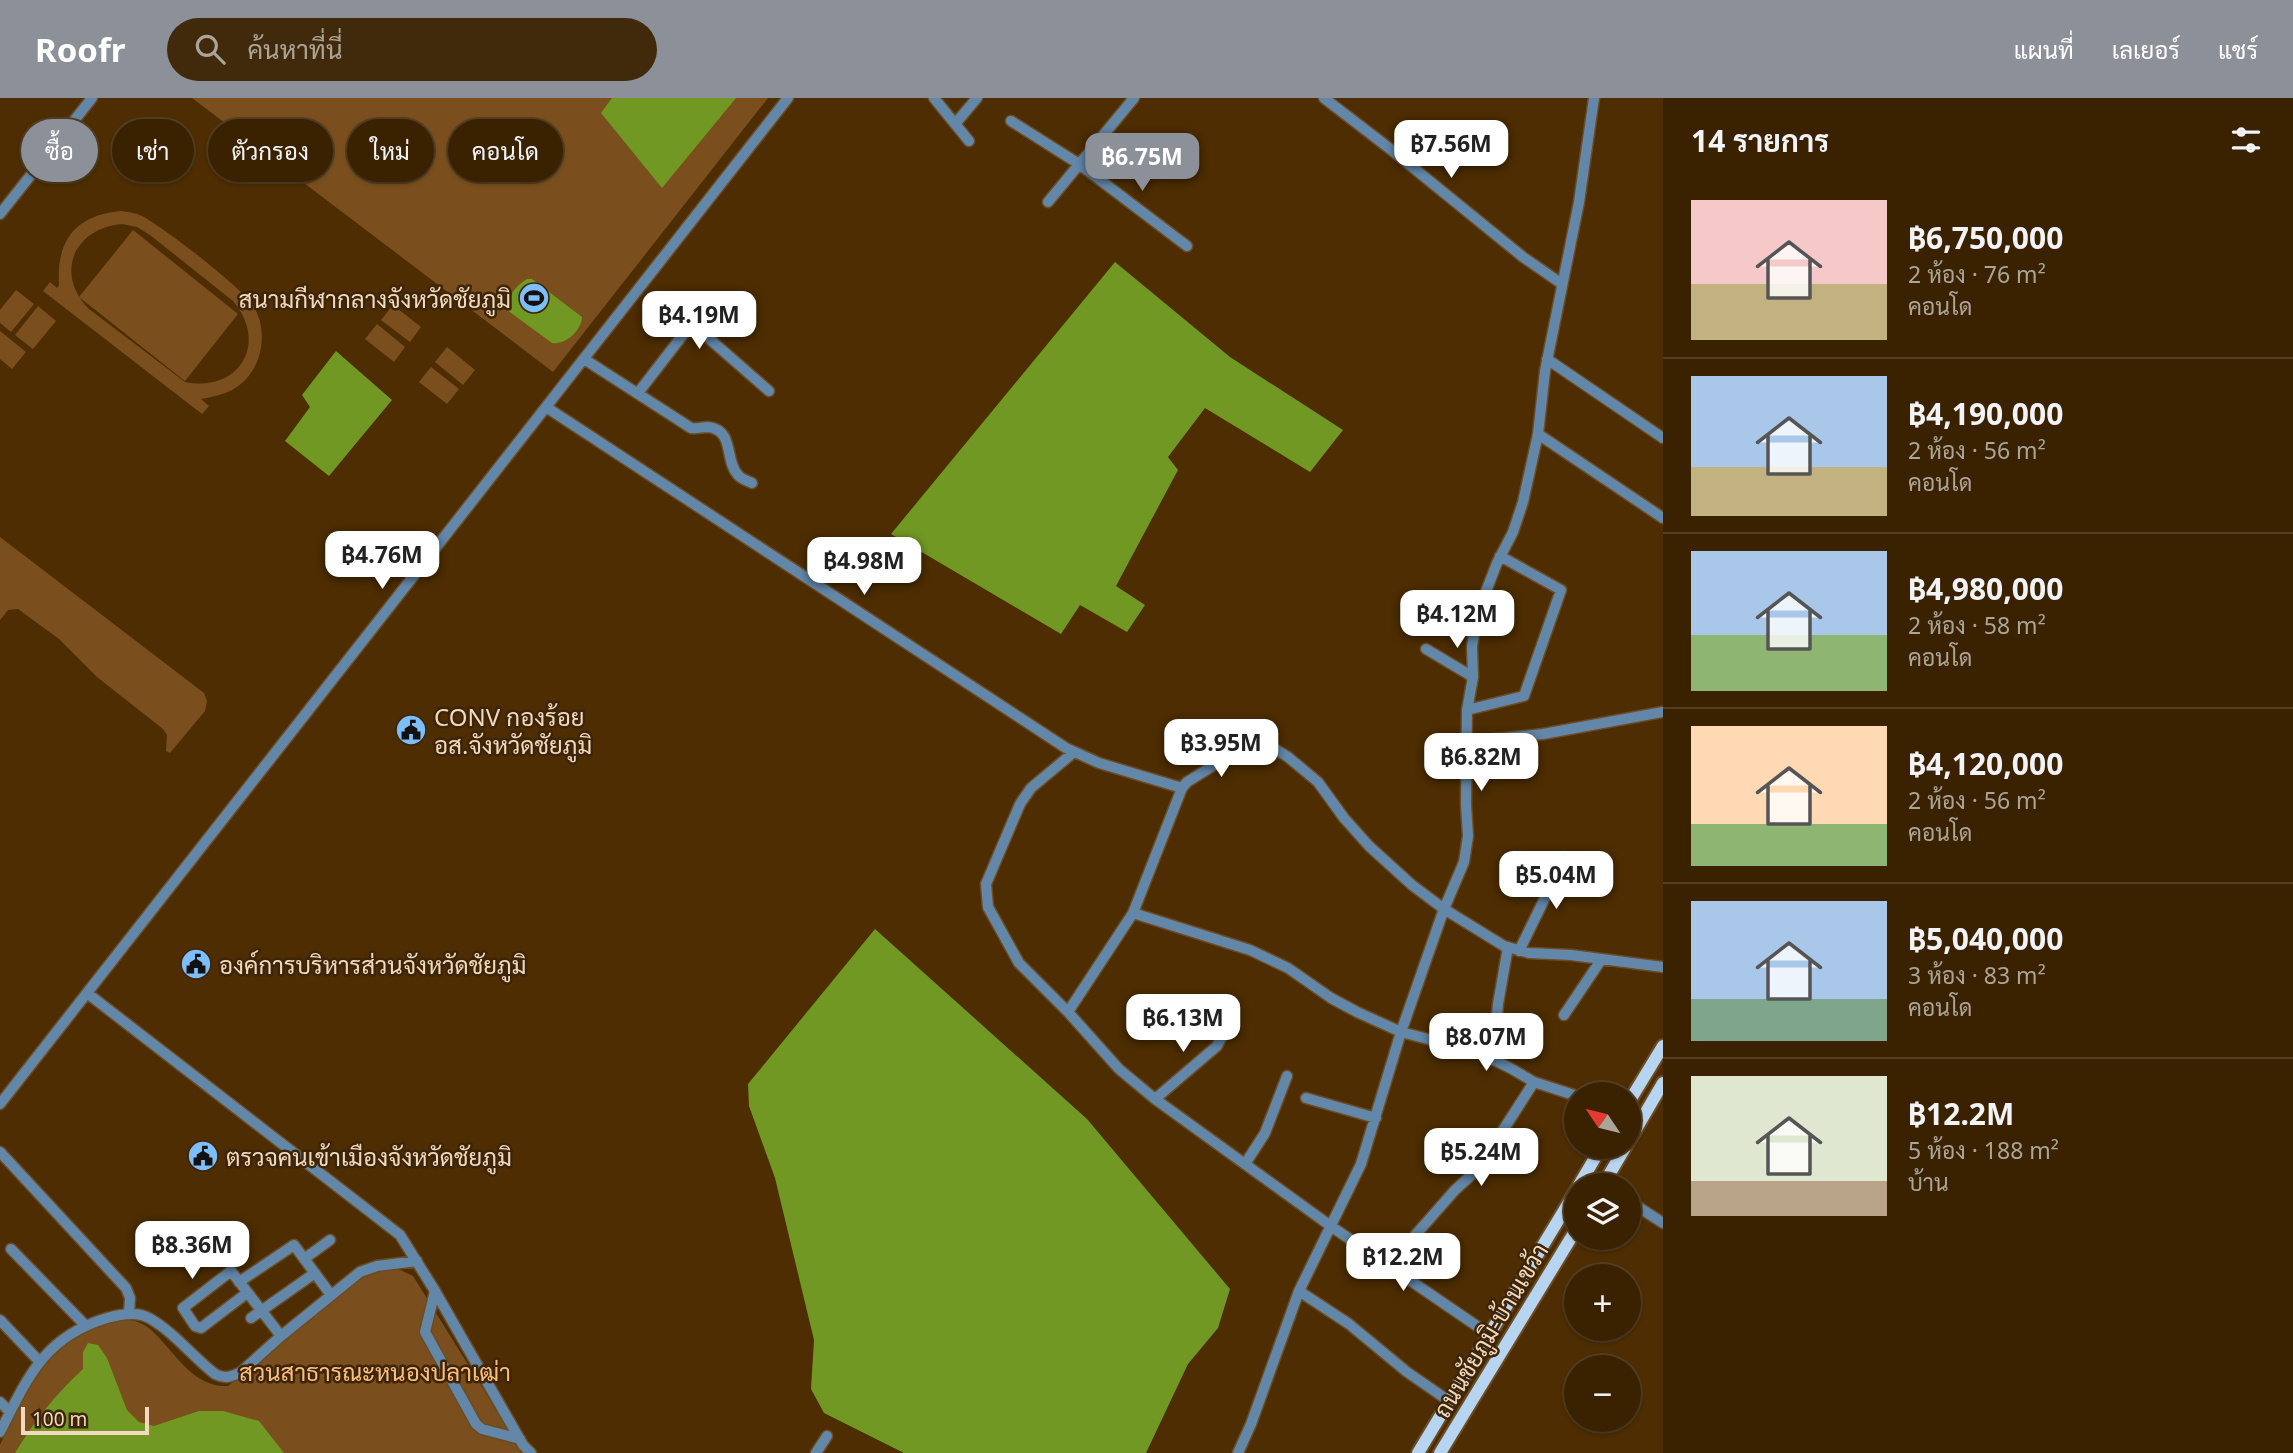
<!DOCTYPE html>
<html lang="th">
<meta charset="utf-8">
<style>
:root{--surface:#3a2201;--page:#412a0b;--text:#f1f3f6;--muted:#aba499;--line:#543f23;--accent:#8c9099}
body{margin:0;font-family:"Noto Sans",Sarabun,sans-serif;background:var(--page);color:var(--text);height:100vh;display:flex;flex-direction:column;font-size:26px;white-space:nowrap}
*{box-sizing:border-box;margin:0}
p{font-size:23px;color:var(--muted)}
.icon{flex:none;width:38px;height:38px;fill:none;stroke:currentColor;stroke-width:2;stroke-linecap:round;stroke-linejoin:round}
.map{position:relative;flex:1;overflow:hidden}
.sheet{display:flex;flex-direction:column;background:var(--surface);width:630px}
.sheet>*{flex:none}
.top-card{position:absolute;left:21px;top:21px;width:665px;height:63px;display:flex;gap:14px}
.needle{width:46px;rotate:305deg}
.fabs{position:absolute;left:1564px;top:984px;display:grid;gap:14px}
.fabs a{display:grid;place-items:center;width:77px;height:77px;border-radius:50%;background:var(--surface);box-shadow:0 2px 5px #0004,0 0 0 2px var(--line);font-size:35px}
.scale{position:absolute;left:21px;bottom:18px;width:128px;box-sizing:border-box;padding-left:7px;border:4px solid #f2d8be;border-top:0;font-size:19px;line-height:24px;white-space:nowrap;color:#f2d8be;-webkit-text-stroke:5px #3d2509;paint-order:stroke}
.price{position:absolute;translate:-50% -60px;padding:0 16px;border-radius:14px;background:#fff;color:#222;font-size:23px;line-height:46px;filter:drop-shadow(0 2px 4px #0008)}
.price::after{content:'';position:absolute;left:50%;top:42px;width:21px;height:16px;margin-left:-10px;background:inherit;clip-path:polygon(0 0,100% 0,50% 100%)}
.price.on{background:var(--accent);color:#fff}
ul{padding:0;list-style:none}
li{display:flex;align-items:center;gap:21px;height:175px;padding:0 28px}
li+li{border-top:2px solid var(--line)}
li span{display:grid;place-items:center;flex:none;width:196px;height:140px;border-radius:0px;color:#555}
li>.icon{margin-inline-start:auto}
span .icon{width:84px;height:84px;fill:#fffc;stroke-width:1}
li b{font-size:30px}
h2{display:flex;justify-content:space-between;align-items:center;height:84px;padding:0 28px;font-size:30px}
.chip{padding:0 24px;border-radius:32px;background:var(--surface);box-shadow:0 2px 5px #0004,0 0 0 2px var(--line);font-size:24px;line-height:63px}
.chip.on{background:var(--accent);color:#fff}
header{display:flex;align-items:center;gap:42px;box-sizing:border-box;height:98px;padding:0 35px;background:var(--accent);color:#fff}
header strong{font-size:33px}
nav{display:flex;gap:38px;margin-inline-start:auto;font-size:24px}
.search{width:490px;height:63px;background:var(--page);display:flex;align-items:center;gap:18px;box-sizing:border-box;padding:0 24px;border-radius:38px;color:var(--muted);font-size:26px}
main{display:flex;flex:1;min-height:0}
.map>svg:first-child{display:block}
.green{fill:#7a4f1d;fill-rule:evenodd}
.water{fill:#709822}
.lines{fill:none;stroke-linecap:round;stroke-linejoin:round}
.minor-casing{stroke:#6b4c23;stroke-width:13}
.major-casing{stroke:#6b4c23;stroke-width:16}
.minor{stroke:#6287a9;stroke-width:10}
.major{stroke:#b7d4f0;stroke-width:12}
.labels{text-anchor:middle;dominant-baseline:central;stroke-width:5;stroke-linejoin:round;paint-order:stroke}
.poi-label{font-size:24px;fill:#f2d8be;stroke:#3d2509;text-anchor:start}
.street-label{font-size:24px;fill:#f2d8be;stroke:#3d2509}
.park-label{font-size:24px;fill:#fabd7d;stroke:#3d2509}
</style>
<header>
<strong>Roofr</strong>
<div class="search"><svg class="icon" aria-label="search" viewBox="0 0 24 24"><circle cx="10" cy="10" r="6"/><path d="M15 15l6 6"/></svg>ค้นหาที่นี่</div>
<nav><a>แผนที่</a><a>เลเยอร์</a><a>แชร์</a></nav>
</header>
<main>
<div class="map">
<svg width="1663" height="1355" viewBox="0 0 1663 1355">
<rect width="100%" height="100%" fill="#4d2d01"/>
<path class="green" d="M192,0H768L553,274Z
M121,113C128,114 136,115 142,118C162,128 244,191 254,209C270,236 261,277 232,292C222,297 212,299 201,301L209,308L202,316L43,193L50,184L57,190L59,187C56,142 76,117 121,113ZM122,126L137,129L150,137L233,203C269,245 239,295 185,284L89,211C54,176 74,130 122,126Z
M133,132L238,216L185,283L79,199Z
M16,192L34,206L11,234L0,225V212Z
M393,207L421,229L410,244L381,222Z
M38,208L56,223L33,251L15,237Z
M377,226L405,249L394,264L365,241Z
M0,233L26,254L12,271L0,261Z
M447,249L475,272L463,287L435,264Z
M431,269L459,291L447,306L419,284Z
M0,439L204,595L207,603L205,613L170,655L166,653L167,637L163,631L97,579L59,541L18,511L8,512L0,522Z
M394,1169L413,1178L523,1355H0V1347C25,1297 49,1238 110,1224C124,1221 137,1220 150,1231C174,1252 192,1290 228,1288L361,1179L377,1173Z"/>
<path class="water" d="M612,0H736L662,90L601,15Z
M1115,164L1230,259L1343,332L1310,374L1205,310L1168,359L1178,372L1116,488L1145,507L1127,534L1080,507L1061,536L891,436Z
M527,181H532L582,219C581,233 566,247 552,245L507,212C506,200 516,187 527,181Z
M336,253L392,302L329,378L285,343L310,309L302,297Z
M875,831L1087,1021L1230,1191L1218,1230L1188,1266L1146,1355H904L824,1315L811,1291L814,1242L775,1080L749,1008L748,986Z
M88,1245L98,1247L107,1260L127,1312L139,1324L154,1328L199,1313H223L259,1323L284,1355H15C35,1322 55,1297 83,1271V1254Z"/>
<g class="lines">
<g class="minor-casing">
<path id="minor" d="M934,0L969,43
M1324,0L1389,50L1523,159L1562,186
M1011,23L1079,66L1187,148
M955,26L977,0
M1048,104L1134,0
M0,116L92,0
M584,261L691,330C697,331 702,329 708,329C735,332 724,362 738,377C741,381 748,383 752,385
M1547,261L1663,340
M638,295L689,229L697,230L769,293
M546,309L1066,650L1099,665L1182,690
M1538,336L1663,420
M1426,551L1473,579
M1467,612L1524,598L1561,492L1500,458
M1467,644L1543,636L1663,614
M1074,654L1031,690L1020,706L986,786L988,809L1019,865L1068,914L1119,971L1155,1001L1332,1129L1490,1237
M1133,815L1250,852L1288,870L1331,900L1357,914L1401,934L1478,954L1510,970L1534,984L1577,998
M1519,853L1565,759
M87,895L400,1137L435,1193L523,1347L531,1355
M1068,914L1133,815L1182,690L1187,684L1248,646H1267L1288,659L1318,684L1344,720L1369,748L1412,787L1444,811L1504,848L1529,855L1571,857L1663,869
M1564,917L1601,862
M1493,962L1498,906L1508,849
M1306,1000L1376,1020
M1155,1001L1217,948L1224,934L1225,918
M0,1006L788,0
M0,1054L126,1190L130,1200L129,1215
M1245,1066L1265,1035L1287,978
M1629,1103L1663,1125
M11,1151L85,1227
M304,1161L330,1142
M1389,1167L1455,1092L1478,1071L1534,984
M239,1184L294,1147L331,1197
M435,1193L425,1234L476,1326L482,1331L520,1341
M1299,1193L1349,1226L1407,1274L1449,1303
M247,1195L201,1230L195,1228L183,1210L231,1173L281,1238
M251,1220L315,1175
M0,1222L39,1263
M0,1304L10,1314
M0,1334C28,1279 44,1239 107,1220C121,1216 137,1213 149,1220C174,1234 193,1259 215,1276C225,1281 231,1279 241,1274L281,1238L360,1174L377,1168L417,1163
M816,1355L827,1338
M1238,1355L1251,1326L1299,1193L1361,1066L1401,934L1444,811L1464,764L1468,738L1466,707L1467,612L1473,579L1472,548L1478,514L1497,465L1513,434L1523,404L1538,336L1545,273L1579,104L1594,0"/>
</g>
<g class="major-casing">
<path id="major" d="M1629,1004L1663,948
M1629,1043L1663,985
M1579,1087L1602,1048
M1603,1087L1626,1048
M1418,1355L1577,1091
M1440,1355L1577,1130"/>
</g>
<use href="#minor" class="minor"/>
<use href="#major" class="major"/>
</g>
<defs>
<g id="stadium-disc" transform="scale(1.575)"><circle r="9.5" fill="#7dbef9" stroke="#3d2509"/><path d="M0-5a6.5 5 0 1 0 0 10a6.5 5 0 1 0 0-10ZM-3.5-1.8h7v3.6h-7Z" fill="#111"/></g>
<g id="civic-disc" transform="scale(1.575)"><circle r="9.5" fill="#7dbef9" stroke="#3d2509"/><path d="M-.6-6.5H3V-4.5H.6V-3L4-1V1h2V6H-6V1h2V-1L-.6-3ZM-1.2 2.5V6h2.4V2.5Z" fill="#111"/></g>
</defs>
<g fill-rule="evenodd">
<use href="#stadium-disc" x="534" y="200"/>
<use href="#civic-disc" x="411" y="632"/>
<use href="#civic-disc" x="196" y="866"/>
<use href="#civic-disc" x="203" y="1058"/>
</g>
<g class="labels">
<g class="poi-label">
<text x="511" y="200" text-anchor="end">สนามกีฬากลางจังหวัดชัยภูมิ</text>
<text x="434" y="618">CONV กองร้อย<tspan x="434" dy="28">อส.จังหวัดชัยภูมิ</tspan></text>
<text x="219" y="866">องค์การบริหารส่วนจังหวัดชัยภูมิ</text>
<text x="226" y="1058">ตรวจคนเข้าเมืองจังหวัดชัยภูมิ</text>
</g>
<g class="street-label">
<text transform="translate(1490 1232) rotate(-59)">ถนนชัยภูมิ-บ้านเขว้า</text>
</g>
<g class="park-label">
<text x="375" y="1273">สวนสาธารณะหนองปลาเฒ่า</text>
</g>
</g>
</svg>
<div class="fabs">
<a><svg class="needle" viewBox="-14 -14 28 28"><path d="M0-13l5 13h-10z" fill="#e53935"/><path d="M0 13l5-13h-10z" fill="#aba499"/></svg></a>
<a><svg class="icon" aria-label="layers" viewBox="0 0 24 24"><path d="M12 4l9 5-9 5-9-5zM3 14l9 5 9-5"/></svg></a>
<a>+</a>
<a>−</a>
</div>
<div class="scale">100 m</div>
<b class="price" style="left:1451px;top:82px">฿7.56M</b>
<b class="price on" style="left:1142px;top:95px">฿6.75M</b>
<b class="price" style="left:699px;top:253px">฿4.19M</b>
<b class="price" style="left:382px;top:493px">฿4.76M</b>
<b class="price" style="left:864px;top:499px">฿4.98M</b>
<b class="price" style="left:1457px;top:552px">฿4.12M</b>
<b class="price" style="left:1221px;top:681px">฿3.95M</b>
<b class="price" style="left:1481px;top:695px">฿6.82M</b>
<b class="price" style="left:1556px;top:813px">฿5.04M</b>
<b class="price" style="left:1183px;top:956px">฿6.13M</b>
<b class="price" style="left:1486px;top:975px">฿8.07M</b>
<b class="price" style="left:1481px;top:1090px">฿5.24M</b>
<b class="price" style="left:192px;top:1183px">฿8.36M</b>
<b class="price" style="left:1403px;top:1195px">฿12.2M</b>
<div class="top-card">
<a class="chip on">ซื้อ</a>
<a class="chip">เช่า</a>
<a class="chip">ตัวกรอง</a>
<a class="chip">ใหม่</a>
<a class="chip">คอนโด</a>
</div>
</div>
<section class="sheet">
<h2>14 รายการ<svg class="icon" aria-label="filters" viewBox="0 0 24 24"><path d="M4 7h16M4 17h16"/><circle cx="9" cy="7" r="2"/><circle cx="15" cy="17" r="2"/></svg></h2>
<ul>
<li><span style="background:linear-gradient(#f6c9c9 60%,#c2b280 0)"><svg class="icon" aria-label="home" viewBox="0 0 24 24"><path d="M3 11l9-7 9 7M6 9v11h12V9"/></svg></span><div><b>฿6,750,000</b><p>2 ห้อง · 76 m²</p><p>คอนโด</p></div></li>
<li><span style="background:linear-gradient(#a9c7e8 65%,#c2b280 0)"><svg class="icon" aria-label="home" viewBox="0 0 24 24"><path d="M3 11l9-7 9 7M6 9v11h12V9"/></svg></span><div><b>฿4,190,000</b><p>2 ห้อง · 56 m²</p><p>คอนโด</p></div></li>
<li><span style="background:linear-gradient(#a9c7e8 60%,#8fb573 0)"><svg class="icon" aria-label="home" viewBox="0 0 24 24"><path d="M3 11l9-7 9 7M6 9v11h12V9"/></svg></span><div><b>฿4,980,000</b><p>2 ห้อง · 58 m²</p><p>คอนโด</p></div></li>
<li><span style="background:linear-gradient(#ffd9b3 70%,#8fb573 0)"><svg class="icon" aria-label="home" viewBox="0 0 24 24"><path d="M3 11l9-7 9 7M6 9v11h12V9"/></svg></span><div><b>฿4,120,000</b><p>2 ห้อง · 56 m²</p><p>คอนโด</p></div></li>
<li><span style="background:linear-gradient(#a9c7e8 70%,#7fa58c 0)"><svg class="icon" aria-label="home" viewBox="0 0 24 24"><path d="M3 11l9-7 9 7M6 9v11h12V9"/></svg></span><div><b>฿5,040,000</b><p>3 ห้อง · 83 m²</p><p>คอนโด</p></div></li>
<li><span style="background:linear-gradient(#dfe7d0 75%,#b9a48a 0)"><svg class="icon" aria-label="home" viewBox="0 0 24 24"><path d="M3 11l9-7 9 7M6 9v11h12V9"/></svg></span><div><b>฿12.2M</b><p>5 ห้อง · 188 m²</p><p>บ้าน</p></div></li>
</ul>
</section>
</main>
